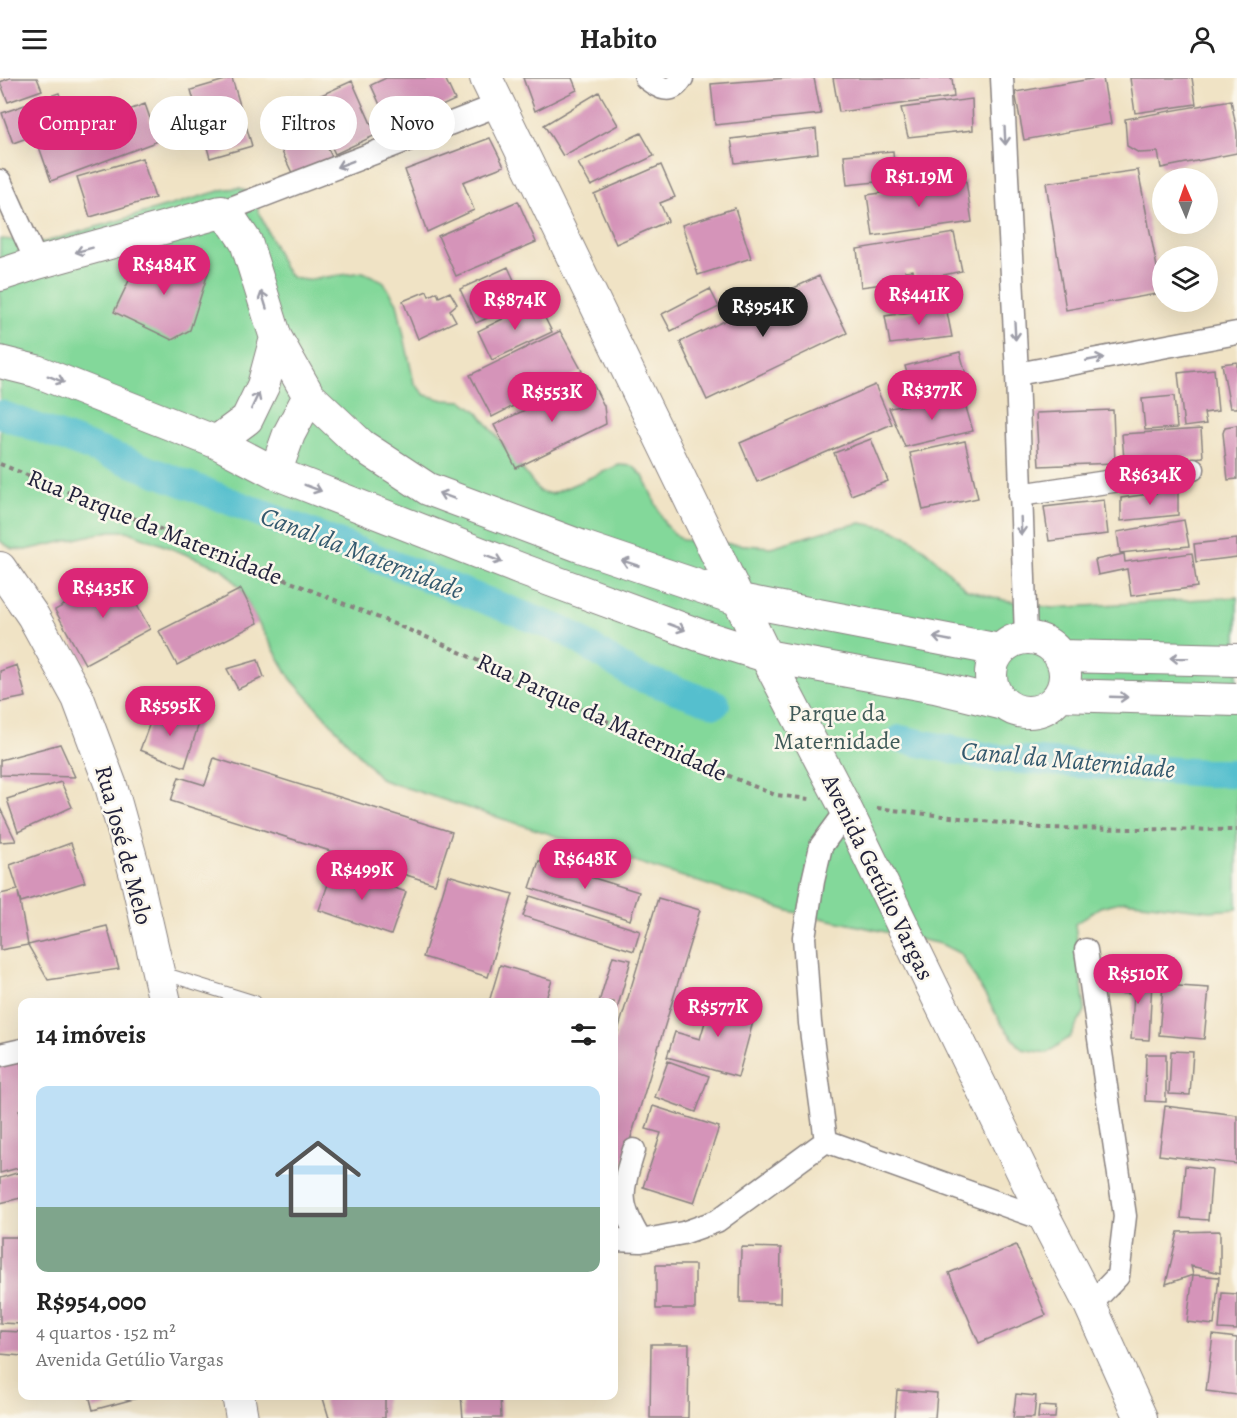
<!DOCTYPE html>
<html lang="pt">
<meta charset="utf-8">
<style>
:root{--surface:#fff;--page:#f2f2f2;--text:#222;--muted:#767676;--line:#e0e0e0;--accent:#db2777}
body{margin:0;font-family:Alegreya,serif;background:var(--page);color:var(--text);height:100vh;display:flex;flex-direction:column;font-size:22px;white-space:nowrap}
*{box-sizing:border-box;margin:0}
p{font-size:20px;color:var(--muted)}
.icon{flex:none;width:33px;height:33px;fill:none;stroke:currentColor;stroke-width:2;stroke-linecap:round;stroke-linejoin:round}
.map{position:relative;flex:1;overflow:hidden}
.side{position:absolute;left:18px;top:920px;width:600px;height:402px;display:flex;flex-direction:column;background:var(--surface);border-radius:12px;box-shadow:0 6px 24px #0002}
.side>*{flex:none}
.guide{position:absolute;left:18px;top:18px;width:600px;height:54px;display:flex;gap:12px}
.needle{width:39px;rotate:358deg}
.fabs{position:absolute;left:1152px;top:90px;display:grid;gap:12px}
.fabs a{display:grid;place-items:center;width:66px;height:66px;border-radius:50%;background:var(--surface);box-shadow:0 6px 24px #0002;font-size:30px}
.price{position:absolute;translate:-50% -51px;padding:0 14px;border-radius:21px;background:var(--accent);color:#fff;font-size:20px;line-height:39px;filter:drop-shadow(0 2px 3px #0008)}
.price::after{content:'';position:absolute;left:50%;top:36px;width:18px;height:14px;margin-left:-9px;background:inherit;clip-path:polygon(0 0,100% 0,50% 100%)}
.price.active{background:#222;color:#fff}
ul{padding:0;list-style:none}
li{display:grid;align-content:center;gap:12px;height:318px;padding:0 18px}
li+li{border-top:2px solid var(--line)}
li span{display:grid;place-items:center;height:186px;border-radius:12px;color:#555}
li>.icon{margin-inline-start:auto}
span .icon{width:108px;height:108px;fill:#fffc;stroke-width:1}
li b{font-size:26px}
h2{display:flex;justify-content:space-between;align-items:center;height:72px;padding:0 18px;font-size:26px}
.chip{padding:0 21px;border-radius:27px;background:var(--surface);box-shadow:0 6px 24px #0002;font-size:21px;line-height:54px}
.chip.active{background:var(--accent);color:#fff}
header{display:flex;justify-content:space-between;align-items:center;height:78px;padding:0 18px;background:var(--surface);font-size:27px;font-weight:700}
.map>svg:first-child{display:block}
.green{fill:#83d89a;stroke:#527d6a;stroke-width:1.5}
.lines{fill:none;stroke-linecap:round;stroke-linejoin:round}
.canal{stroke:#54bfce;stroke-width:28}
.building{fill:#d594b9}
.lane-casing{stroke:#898280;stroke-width:14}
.street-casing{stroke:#898280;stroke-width:25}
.secondary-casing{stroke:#898280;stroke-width:34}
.path{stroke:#898280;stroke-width:4;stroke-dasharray:4.5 4.5;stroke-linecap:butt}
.lane{stroke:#fff;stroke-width:12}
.street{stroke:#fff;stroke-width:22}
.secondary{stroke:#fff;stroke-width:32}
.oneway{stroke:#9c9ca7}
.labels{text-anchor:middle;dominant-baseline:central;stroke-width:5;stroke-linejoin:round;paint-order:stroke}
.street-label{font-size:24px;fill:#22223b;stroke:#fbf7ec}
.park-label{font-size:24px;fill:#3f5958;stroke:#fbf7ec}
.water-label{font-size:26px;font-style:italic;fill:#34596e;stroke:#fbf7ec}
</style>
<header><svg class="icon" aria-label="menu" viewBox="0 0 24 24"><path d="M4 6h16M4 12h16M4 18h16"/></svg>Habito<svg class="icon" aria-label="person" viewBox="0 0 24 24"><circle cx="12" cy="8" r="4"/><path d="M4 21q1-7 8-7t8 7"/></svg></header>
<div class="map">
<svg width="1237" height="1340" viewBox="0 0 1237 1340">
<rect width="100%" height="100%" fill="#fbf7ec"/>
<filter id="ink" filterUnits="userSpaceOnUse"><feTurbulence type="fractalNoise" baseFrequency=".0167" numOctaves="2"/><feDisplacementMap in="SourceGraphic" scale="12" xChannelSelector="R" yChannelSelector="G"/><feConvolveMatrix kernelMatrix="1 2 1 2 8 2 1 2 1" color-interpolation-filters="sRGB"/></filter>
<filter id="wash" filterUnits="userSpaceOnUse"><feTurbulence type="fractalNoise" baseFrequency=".008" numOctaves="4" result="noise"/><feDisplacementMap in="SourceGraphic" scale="24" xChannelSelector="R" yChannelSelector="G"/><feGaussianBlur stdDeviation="1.35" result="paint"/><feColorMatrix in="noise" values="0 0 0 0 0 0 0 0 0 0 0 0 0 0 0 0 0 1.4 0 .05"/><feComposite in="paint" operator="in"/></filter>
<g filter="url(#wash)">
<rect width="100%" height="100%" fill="#f0e3c5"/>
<path class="green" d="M240,110L251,116L284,190L291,199L305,202L363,194L383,203L397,225L414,305L425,317L444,322L463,323L478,334L540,414L552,416L619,387L633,388L643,398L666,448L682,462L771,469L829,452L861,445L888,450L910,460L929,475L967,512L1004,522L1052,530L1237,519V831L1210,833L1124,823L1100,829L1075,846L1085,933L1070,959L1047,975L1022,971L1003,948L961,876L941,866L789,833L382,702L291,601L253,536L241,511L223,491L127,453H110L26,472L12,471L0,463V161L45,164L226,111Z"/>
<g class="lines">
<path class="canal" d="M0,336L98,372L567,554L635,598L716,626
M900,661L994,680L1206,695H1237"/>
</g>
<g id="blocks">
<path class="building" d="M10,0H37L42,12L8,24L0,4Z
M232,0L252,68L210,80L191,12Z
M386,0H445L455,22L391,51L371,7Z
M523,0H572L577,12L535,33Z
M788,0H814L821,36L715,47L711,6Z
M833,0H952L954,19L839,34Z
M1097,0H1103L1111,46L1024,62L1015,14Z
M1130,0H1192L1196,26L1135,35Z
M352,3L376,57L335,76L310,22Z
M599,14L618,47L563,78L544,47Z
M59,15L69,45L13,65L2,35Z
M972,21L973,52L908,59L901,30Z
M1231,22L1237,54V75L1161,90L1158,74L1139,75L1127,68L1125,41Z
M145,26L158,63L51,103L38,66Z
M313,41L333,81L294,99L275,59Z
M816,51L818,75L735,85L731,61Z
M641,55L654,78L591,108L578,85Z
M490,60L504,88L463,104L474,132L427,154L405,92Z
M893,73L895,102L847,107L844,77Z
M142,80L155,120L90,139L77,99Z
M661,87L675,119L660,125L668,143L616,166L594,116Z
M1138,92L1162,215L1066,232L1046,105Z
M966,103L972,144L873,158L867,117Z
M518,123L536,164L456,198L438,158Z
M735,130L751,180L698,197L682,147Z
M954,155L962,193L916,203L913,192L905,193L906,203L861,209L857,171Z
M178,179L210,189L190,252L172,262L114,234L134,192Z
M508,189L524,224L476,245L460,211Z
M819,198L847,255L707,322L680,264Z
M710,211L719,229L671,253L662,236Z
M427,213L429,218L437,214L439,219L450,214L457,226L450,232L456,243L418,261L403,223Z
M537,224L552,254L492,282L478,253Z
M946,229L952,259L890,266L885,238Z
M560,253L582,293L492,339L470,297Z
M960,274L969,308L914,322L905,288Z
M1237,284V330H1230L1222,286Z
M1214,291L1218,333L1204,335L1206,346L1184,349L1178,295Z
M584,303L593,306L604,328L606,346L516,390L494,347Z
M875,307L892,346L757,404L740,365Z
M1174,318L1177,350L1145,352L1142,321Z
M963,319L973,353L905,369L889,330Z
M1113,332L1115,385L1039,388L1036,335Z
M1237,347V401L1228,402L1223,355L1225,349Z
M1201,351L1203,379L1148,383L1144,392L1125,394L1122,356Z
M871,361L888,403L851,417L834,375Z
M965,363L978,420L923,432L910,375Z
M1178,412V437L1121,443V420Z
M1104,422L1108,456L1049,463L1044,429Z
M1184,442L1189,468L1120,475L1117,454Z
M1237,461V479L1196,484L1194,466Z
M1192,475L1197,509L1131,518L1127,491L1098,497L1095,482L1124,476L1125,484Z
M120,496L150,551L85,586L55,532Z
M241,511L258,545L177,587L159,553Z
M258,582L264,599L238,611L227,591Z
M17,587L26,619L0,624V593Z
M155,631L199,645L185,689L140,672Z
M60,666L75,699L0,697V682Z
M214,680L452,754L435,806L171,723L179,699L205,707Z
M61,704L72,729L18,754L7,721Z
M0,730L16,763L0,764Z
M71,765L85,804L21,824L18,814L28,867L0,872V816L18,812L10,787Z
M539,783L639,814L630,842L530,810Z
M334,789L406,814L391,857L319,832Z
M448,797L513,816L488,899L423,879Z
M530,818L640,853L634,873L523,838Z
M658,820L700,832L618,1102L614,1101V966Z
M107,848L119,891L48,902L28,867Z
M613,878L631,882L614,942V924H599Z
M500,887L552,902L545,924H489Z
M1116,901L1152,903L1149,962L1131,961L1134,916L1115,915Z
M1163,907L1209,910L1204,961L1159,957Z
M713,917L757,929L738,999L667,979L675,954L700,961Z
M1171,973L1193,974L1190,1017L1169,1016Z
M1146,976H1166V1024L1145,1023Z
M22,981V1032H19L22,1040V1089L0,1095V984Z
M668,983L709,998L696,1034L655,1019Z
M653,1028L719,1049L694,1125L643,1109L661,1055L646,1051Z
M1165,1028L1237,1037V1086L1159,1077Z
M1185,1088L1212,1091L1208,1142L1181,1140Z
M20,1094L21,1120L0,1125V1100Z
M1220,1153V1195L1191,1188L1193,1197L1166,1206L1178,1154Z
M0,1159H22V1246L0,1245Z
M1016,1167L1046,1237L979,1265L949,1195Z
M741,1169L781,1170L780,1225L740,1224Z
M656,1187H695V1231H656Z
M1193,1197L1219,1199L1214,1247L1187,1244Z
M1222,1215L1237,1216V1252L1219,1251Z
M0,1253L22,1254V1278L0,1276Z
M1213,1257L1237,1260V1317L1206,1313Z
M651,1266H689L688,1340H650Z
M897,1312L937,1315L935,1340H895Z
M1016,1316L1036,1318L1034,1340H1013Z
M89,1317H145V1318L93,1332Z
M322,1317H385V1340H329Z
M461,1317H500L501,1340H463Z
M1039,1328L1056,1329L1055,1340H1038Z"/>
</g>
</g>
<g filter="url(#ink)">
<use href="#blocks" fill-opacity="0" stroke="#898280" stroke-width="1.5"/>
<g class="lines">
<g class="lane-casing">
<path id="lane" d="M162,895L255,924"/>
</g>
<g class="street-casing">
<path id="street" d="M646,0C659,10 671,18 682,0
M1002,0L1017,296L1026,559
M0,103L37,185
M221,134L498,27
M1017,296L1237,255
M1020,417L1193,391
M1086,872L1125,1138L1118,1198L1090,1227
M0,977L22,972
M826,1063L810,945L804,859L813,803L821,768L846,734
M634,1072C621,1114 617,1125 641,1163
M614,1162L641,1163L683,1155L717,1143L826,1063L1046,1142"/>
</g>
<g class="secondary-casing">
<path id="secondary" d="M486,0L766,578L843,725L1046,1142L1090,1227L1141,1340
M0,197L37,185L221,134L234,146L246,164L276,260L309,318L361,367L428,411L580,468L740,522L999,572
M0,284L36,293L216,364L275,395L523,492L699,557L766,578L935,609L1004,626
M216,364L247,341L263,308L276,260
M275,395L289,356L309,318
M0,490L33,538L78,620L111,708L136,798L165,924
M991 597a37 37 0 1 1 74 0a37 37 0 1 1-74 0Z
M1060,578L1237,582
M1060,617L1237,622
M238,1317L242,1340"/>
</g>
<path class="path" d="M0,386L436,563L679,677L775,717L810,721
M877,730L1041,750L1237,752"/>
<use href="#lane" class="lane"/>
<use href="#street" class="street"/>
<use href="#secondary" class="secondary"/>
</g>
<defs><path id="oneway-shaft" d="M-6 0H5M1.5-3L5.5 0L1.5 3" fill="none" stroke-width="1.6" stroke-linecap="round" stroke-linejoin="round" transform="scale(1.5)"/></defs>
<g class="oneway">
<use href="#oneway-shaft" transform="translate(1005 58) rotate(87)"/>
<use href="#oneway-shaft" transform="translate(345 86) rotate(159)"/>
<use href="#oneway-shaft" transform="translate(84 172) rotate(165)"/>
<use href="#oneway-shaft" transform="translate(264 222) rotate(-107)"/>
<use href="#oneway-shaft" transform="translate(1015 253) rotate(87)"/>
<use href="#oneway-shaft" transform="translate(1095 281) rotate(-11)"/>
<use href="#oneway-shaft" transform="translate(56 301) rotate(22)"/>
<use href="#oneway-shaft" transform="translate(255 323) rotate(-65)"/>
<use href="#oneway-shaft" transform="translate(313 410) rotate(21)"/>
<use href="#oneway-shaft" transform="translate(447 418) rotate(-159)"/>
<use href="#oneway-shaft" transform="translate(1021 448) rotate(88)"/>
<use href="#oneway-shaft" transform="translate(494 481) rotate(21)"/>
<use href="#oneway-shaft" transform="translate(630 485) rotate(-161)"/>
<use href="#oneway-shaft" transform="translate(677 549) rotate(20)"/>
<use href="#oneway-shaft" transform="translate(942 561) rotate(-169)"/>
<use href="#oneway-shaft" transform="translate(1179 580) rotate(-179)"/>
<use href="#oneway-shaft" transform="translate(1119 619) rotate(2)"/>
</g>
</g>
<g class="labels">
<g class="street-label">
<text transform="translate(155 449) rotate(22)">Rua Parque da Maternidade</text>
<text transform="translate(602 639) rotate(25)">Rua Parque da Maternidade</text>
<text transform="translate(124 767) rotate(75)">Rua José de Melo</text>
<text transform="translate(878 799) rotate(64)">Avenida Getúlio Vargas</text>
</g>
<g class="park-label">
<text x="837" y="635">Parque da<tspan x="837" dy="28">Maternidade</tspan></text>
</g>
<g class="water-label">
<text transform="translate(362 475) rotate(21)">Canal da Maternidade</text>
<text transform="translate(1068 682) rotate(5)">Canal da Maternidade</text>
</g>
</g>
</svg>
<div class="fabs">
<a><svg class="needle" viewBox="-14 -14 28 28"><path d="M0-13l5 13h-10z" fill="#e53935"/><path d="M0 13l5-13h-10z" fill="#767676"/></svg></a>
<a><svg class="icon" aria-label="layers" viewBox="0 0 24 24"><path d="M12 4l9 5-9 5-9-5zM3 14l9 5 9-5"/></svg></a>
</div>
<b class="price" style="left:919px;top:130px">R$1.19M</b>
<b class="price" style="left:164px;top:218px">R$484K</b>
<b class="price" style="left:919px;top:248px">R$441K</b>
<b class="price" style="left:515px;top:253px">R$874K</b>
<b class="price active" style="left:763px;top:260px">R$954K</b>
<b class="price" style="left:932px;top:343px">R$377K</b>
<b class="price" style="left:552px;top:345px">R$553K</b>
<b class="price" style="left:1150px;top:428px">R$634K</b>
<b class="price" style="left:103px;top:541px">R$435K</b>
<b class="price" style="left:170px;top:659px">R$595K</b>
<b class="price" style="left:585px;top:812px">R$648K</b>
<b class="price" style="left:362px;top:823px">R$499K</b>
<b class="price" style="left:1138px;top:927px">R$510K</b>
<b class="price" style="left:718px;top:960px">R$577K</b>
<div class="guide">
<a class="chip active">Comprar</a>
<a class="chip">Alugar</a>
<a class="chip">Filtros</a>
<a class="chip">Novo</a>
</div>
<section class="side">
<h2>14 imóveis<svg class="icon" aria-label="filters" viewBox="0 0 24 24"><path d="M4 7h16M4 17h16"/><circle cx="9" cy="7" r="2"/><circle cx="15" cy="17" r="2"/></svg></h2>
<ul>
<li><span style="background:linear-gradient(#bfe0f5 65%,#7fa58c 0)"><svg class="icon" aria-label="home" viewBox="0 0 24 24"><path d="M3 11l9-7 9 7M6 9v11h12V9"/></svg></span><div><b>R$954,000</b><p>4 quartos · 152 m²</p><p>Avenida Getúlio Vargas</p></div></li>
</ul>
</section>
</div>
